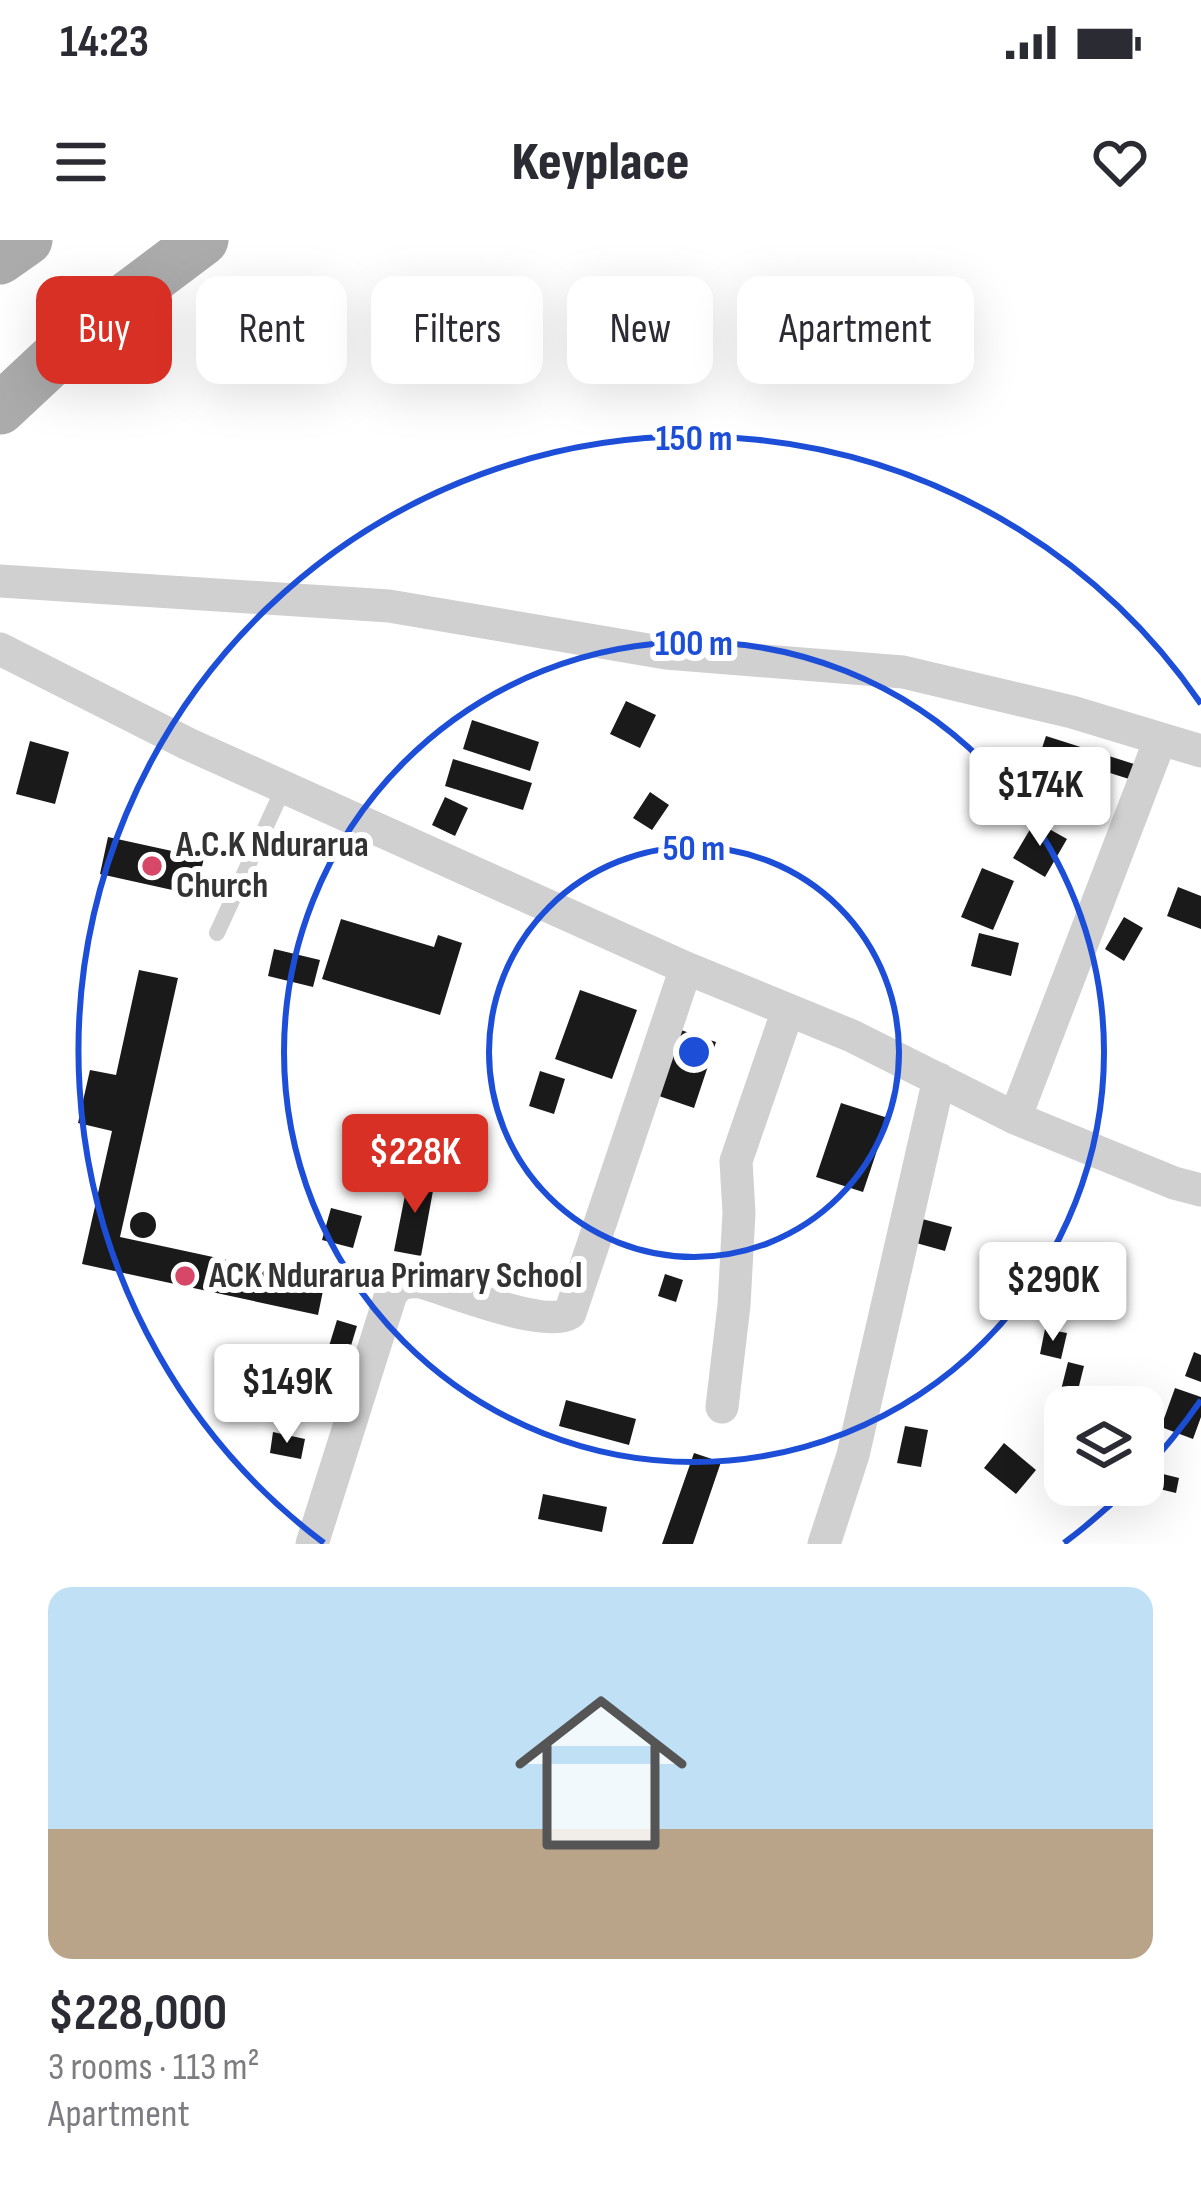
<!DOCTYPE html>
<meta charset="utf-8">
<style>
:root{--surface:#fff;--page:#f2f2f3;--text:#2b2b33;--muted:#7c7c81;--accent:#d93025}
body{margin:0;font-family:"Sofia Sans Condensed",sans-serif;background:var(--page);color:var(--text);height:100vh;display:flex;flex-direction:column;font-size:45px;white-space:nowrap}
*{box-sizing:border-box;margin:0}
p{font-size:39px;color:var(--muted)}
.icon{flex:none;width:66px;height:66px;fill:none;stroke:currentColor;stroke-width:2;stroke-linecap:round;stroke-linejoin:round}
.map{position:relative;height:1304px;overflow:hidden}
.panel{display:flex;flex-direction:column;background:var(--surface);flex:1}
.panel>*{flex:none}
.hud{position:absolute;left:36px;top:36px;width:1131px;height:108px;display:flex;gap:24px}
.fabs{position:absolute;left:1044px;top:1146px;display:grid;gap:24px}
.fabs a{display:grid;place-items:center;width:120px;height:120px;border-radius:24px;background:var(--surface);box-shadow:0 12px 48px #0002;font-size:60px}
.price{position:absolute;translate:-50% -102px;padding:0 27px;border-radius:12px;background:#fff;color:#222;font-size:39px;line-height:78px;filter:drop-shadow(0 3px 6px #0008)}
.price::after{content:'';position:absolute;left:50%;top:72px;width:36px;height:27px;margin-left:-18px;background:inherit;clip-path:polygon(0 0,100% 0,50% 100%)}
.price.current{background:var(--accent);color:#fff}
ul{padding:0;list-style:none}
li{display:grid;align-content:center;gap:24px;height:636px;padding:0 48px}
li span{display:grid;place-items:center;height:372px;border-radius:24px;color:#555}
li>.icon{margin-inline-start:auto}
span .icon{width:216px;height:216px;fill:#fffc;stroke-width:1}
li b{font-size:51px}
.chip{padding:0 42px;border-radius:24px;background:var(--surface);box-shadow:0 12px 48px #0002;font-size:42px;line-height:108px}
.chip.current{background:var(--accent);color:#fff}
.status{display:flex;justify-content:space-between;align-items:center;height:84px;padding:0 60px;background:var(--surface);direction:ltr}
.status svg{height:33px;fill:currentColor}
header{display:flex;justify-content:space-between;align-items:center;height:156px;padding:0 48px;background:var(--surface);font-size:54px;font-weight:800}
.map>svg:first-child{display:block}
.building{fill:#1a1a1a}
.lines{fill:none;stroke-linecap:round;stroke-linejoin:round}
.lane{stroke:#d0d0d0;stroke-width:16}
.street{stroke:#d0d0d0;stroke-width:33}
.primary{stroke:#ababab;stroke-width:51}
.ring{fill:none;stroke:#1d4ed8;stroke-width:6}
.poi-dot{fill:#d74768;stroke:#fff;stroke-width:4.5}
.labels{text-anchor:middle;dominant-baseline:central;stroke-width:12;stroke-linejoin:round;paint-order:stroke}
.poi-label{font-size:36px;font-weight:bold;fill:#333;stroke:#fff;text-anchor:start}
.centre{fill:#1d4ed8;stroke:#fff;stroke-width:6}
.ring-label{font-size:36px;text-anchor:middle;font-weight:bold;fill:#1d4ed8;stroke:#fff;stroke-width:12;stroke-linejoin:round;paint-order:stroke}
</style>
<div class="status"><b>14:23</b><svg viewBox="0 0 49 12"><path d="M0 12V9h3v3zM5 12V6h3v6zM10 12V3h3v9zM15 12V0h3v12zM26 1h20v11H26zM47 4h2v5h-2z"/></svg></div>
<header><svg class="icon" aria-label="menu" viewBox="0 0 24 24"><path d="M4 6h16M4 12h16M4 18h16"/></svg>Keyplace<svg class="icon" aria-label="heart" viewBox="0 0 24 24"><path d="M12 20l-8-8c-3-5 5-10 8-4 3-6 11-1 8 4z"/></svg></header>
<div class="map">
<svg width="1201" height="1304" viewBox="0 0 1201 1304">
<rect width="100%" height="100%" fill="#fff"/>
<path class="building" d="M626,461L656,475L640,508L610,494Z
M472,480L539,502L530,531L463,509Z
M1046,496L1134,524L1129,539L1041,511Z
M30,501L69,512L55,564L16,554Z
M453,519L532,543L523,570L445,546Z
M650,552L669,565L652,590L633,578Z
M445,557L468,568L455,596L432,585Z
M1035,581L1067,599L1045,637L1013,618Z
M108,597L204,618L195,655L100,634Z
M982,628L1014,641L993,690L961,677Z
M1178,647L1201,656V689L1167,676Z
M1124,677L1143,688L1124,721L1105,709Z
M341,679L434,707L438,695L462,703L440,775L322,739Z
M979,693L1019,703L1011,736L971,726Z
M274,709L320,720L313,747L268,736Z
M139,730L178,738L120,997L325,1041L318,1075L82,1024L112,891L78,883L90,830L116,835Z
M580,750L637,770L612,839L555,819Z
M678,789L716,802L694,868L656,855Z
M540,831L565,839L554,874L529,866Z
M841,863L888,878L863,952L816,937Z
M409,935L435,940L421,1016L394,1011Z
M331,968L362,976L353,1008L322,1000Z
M130 985a13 13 0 1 1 26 0a13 13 0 1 1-26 0Z
M915,977L952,987L945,1011L909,1001Z
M665,1034L683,1040L676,1062L658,1056Z
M337,1080L357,1086L346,1122L326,1116Z
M1045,1089L1067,1093L1061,1119L1040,1114Z
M1194,1112L1201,1115V1142L1185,1136Z
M1068,1122L1084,1126L1075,1162L1059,1158Z
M320,1142L333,1146L322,1179L309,1174Z
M1175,1148L1201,1157V1177L1193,1199L1161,1187Z
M566,1160L636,1179L629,1205L559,1186Z
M905,1186L928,1190L921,1227L897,1223Z
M273,1192L305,1199L301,1219L270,1213Z
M1004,1203L1036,1230L1016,1254L984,1228Z
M694,1213L721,1222L693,1304H662Z
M1143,1229L1179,1238L1176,1253L1143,1245Z
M543,1254L607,1267L602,1292L538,1279Z"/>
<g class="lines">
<path class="lane" d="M217,693L284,547"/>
<path class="street" d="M0,341L389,366L666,413L903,432L1072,472L1201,511
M0,409L188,504L686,728L852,796L1015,878L1174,943L1201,950
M1015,878L1160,500
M722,1167L734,1065L739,973L736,921L788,770
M312,1304L391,1054C400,1042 406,1041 421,1042C452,1051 545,1089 570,1073L686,728
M824,1304L853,1215L939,839"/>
<path class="primary" d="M0,19L27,0
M0,169L90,85L203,0"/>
</g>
<g class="ring">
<circle cx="694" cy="812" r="205"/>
<circle cx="694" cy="812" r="410"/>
<path d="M1201 1160A615 615 0 0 1 1144 1231M1129 1247A615 615 0 0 1 1064 1303M324 1303A615 615 0 1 1 1201 464"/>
</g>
<g class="poi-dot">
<circle cx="152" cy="626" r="12"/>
<circle cx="185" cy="1036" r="12"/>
</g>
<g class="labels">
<g class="poi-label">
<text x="176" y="605">A.C.K Ndurarua<tspan x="176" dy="41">Church</tspan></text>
<text x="209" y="1036">ACK Ndurarua Primary School</text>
</g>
</g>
<circle cx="694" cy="812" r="18" class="centre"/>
<g class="ring-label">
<text x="694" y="210">150 m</text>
<text x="694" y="415">100 m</text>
<text x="694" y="620">50 m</text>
</g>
</svg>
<div class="fabs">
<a><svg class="icon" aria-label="layers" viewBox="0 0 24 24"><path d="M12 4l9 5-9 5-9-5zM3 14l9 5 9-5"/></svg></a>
</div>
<b class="price" style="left:1040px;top:609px">$174K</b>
<b class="price current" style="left:415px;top:976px">$228K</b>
<b class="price" style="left:1053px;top:1104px">$290K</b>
<b class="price" style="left:287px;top:1206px">$149K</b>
<div class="hud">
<a class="chip current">Buy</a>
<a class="chip">Rent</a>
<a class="chip">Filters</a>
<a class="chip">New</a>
<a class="chip">Apartment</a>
</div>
</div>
<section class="panel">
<ul>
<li><span style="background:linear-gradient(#bfe0f5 65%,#b9a48a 0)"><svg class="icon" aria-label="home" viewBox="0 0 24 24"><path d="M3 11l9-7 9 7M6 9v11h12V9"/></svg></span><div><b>$228,000</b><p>3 rooms · 113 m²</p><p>Apartment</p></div></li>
</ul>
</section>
